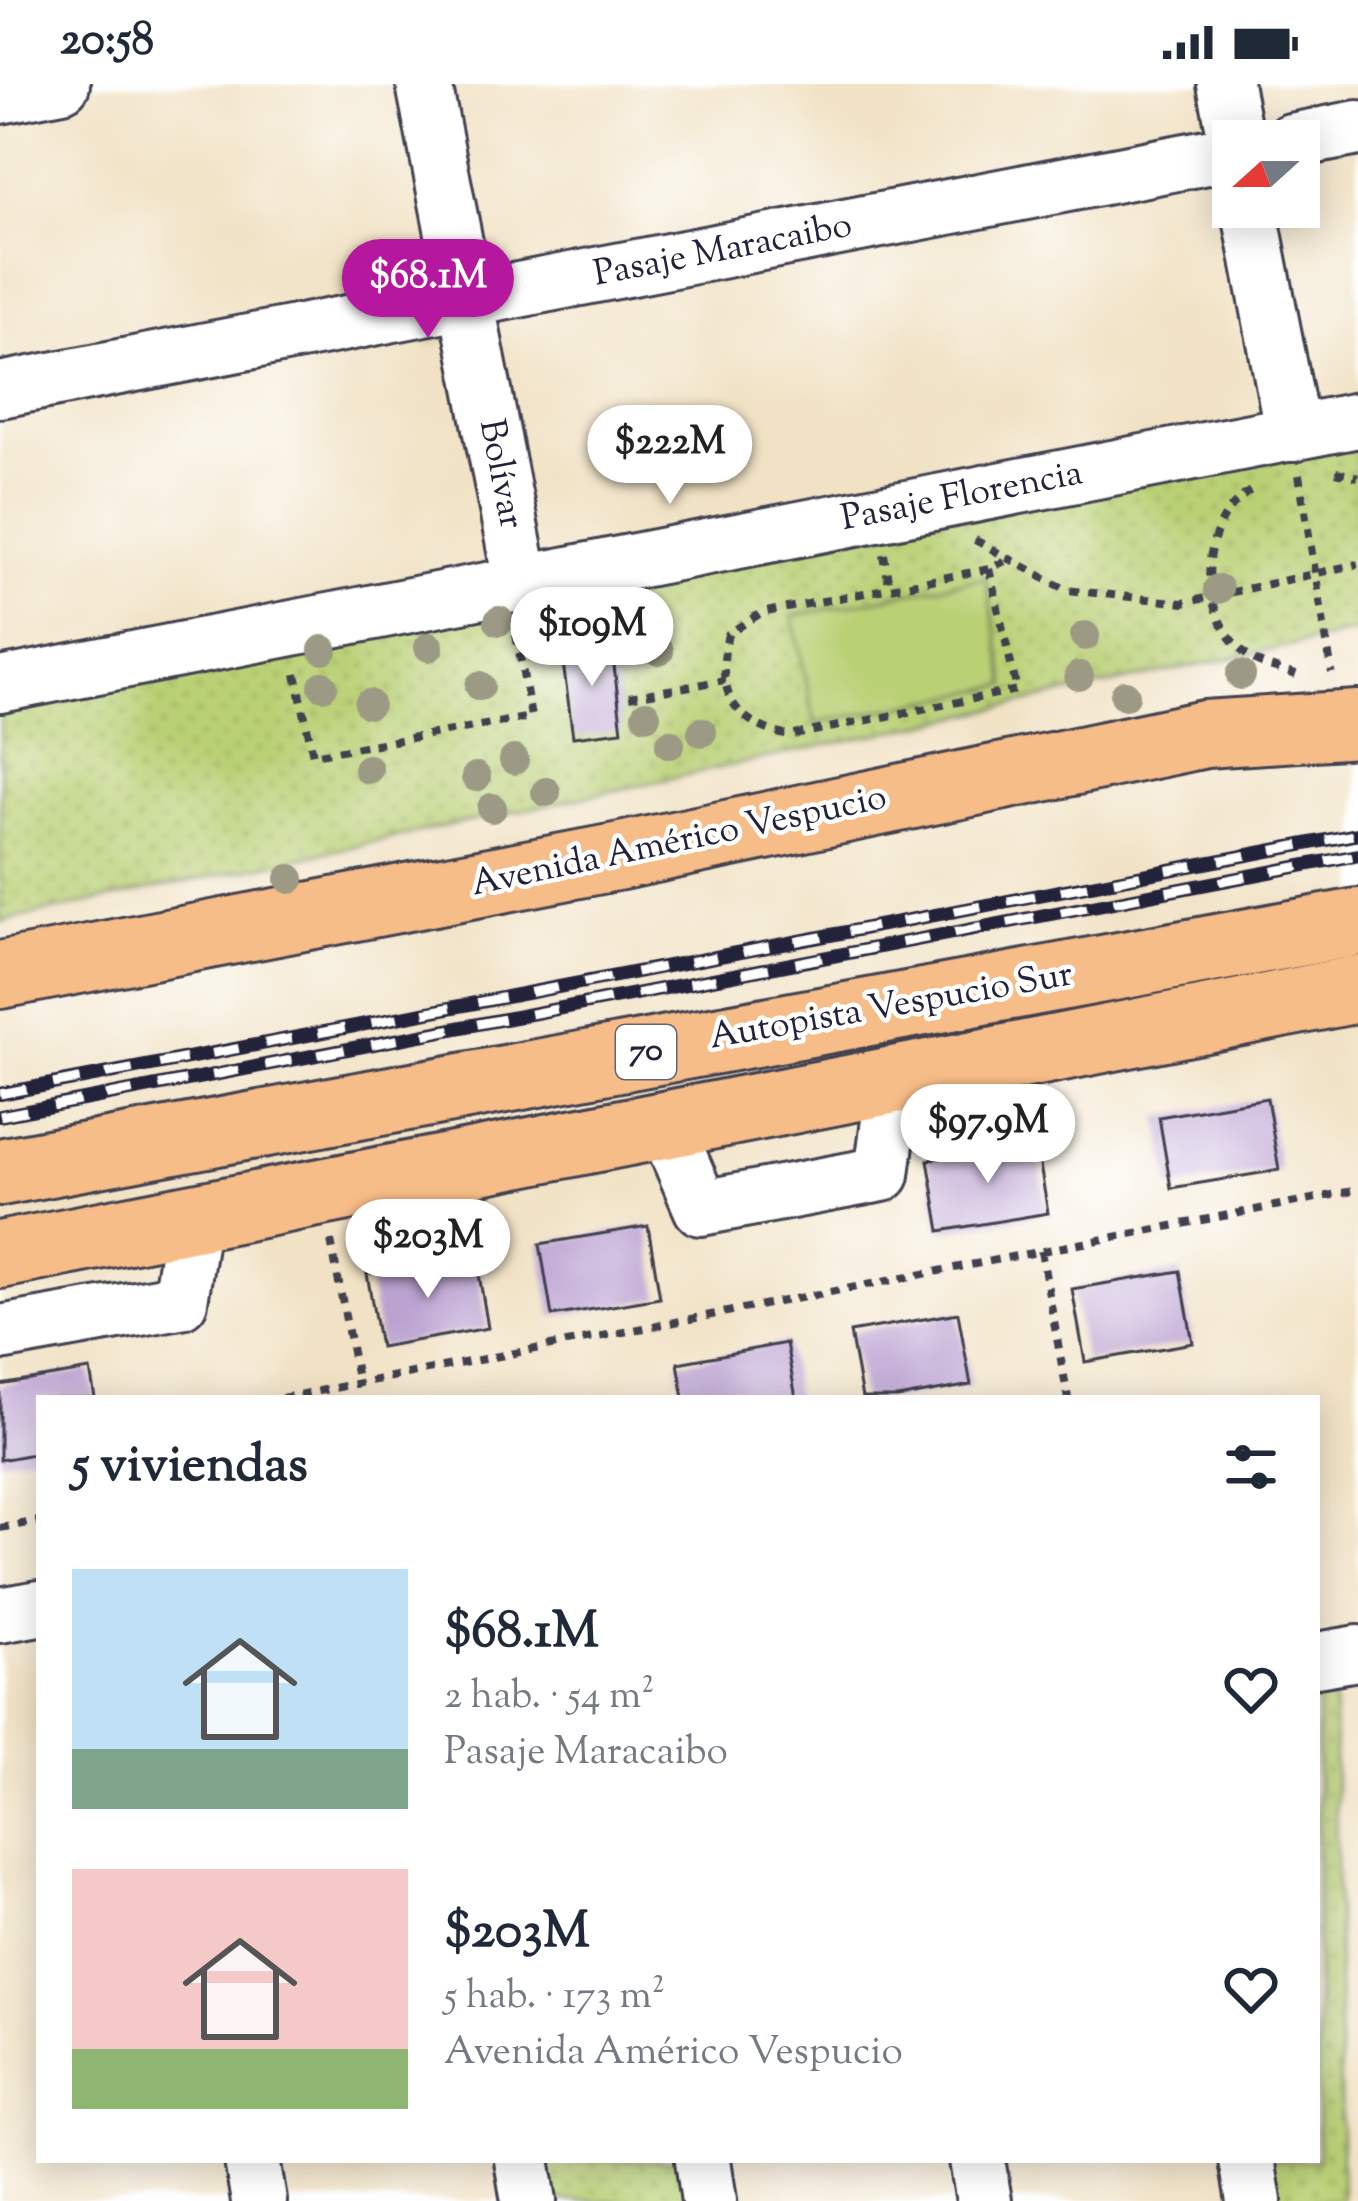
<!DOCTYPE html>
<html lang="es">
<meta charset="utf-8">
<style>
:root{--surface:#fff;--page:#f2f2f3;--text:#1f2937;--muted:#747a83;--accent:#b5179e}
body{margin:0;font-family:"Sorts Mill Goudy",serif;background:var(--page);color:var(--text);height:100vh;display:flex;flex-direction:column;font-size:45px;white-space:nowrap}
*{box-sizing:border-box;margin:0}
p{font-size:39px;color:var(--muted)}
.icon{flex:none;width:66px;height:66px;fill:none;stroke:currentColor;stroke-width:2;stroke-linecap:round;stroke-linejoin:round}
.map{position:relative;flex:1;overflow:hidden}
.panel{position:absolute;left:36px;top:1311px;width:1284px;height:768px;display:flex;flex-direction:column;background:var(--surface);border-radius:0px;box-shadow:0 6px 30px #0003}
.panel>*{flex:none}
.needle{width:78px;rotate:249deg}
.fabs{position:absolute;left:1212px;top:36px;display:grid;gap:24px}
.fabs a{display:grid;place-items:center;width:108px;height:108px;border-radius:0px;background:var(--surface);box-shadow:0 6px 30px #0003;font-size:60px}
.price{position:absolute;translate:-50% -102px;padding:0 27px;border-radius:42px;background:#fff;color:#222;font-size:39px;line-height:78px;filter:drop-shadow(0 3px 6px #0008)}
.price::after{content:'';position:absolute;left:50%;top:72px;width:36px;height:27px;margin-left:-18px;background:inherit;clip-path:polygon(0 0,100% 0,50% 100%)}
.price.selected{background:var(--accent);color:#fff}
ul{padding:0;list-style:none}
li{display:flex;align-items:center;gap:36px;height:300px;padding:0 36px}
li span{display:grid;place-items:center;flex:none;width:336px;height:240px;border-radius:0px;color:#555}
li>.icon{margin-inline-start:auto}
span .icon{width:144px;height:144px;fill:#fffc;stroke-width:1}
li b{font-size:51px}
h2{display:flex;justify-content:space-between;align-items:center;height:144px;padding:0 36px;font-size:51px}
.status{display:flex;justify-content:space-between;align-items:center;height:84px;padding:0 60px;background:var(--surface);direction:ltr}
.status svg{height:33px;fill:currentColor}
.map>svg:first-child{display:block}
.green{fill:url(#green-dots);stroke:#6e7958;stroke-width:3}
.pitch{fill:#bad074;stroke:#6e7958;stroke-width:3}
.building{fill:#bba2d1}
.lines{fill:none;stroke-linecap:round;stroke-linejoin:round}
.minor-casing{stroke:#413f50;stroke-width:60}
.major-casing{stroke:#413f50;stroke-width:72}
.highway-casing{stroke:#413f50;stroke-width:72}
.path{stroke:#413f50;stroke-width:8;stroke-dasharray:9 9;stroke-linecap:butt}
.minor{stroke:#fff;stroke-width:54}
.major{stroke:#f7bd88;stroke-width:66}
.highway{stroke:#f7bd88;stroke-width:66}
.rail-casing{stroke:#22223b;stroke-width:14}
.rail{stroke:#fff;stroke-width:9;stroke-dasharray:27;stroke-linecap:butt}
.tree{fill:#9c9a84}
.labels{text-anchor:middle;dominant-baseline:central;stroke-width:9;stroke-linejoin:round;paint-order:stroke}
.shield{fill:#fff;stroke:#646476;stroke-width:3}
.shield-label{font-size:33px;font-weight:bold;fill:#22223b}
.street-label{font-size:36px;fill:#22223b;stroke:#fff}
</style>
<div class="status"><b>20:58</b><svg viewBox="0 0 49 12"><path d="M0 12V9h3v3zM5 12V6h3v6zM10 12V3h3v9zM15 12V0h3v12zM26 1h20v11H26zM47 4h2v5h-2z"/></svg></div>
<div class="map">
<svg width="1358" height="2117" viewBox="0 0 1358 2117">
<defs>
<pattern id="green-dots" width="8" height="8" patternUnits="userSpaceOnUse" patternTransform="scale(3)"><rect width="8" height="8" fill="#bad074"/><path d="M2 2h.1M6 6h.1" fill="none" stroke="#a0b265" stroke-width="1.8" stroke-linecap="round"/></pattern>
</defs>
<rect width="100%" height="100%" fill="#fff"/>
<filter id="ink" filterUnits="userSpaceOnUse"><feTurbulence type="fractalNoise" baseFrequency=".00833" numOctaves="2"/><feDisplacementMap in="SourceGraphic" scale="24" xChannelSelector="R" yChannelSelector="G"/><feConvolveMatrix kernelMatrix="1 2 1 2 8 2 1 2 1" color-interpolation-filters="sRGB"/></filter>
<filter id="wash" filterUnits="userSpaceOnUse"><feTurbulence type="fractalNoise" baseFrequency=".004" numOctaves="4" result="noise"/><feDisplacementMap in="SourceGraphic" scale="48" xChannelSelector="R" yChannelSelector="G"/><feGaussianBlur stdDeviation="2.7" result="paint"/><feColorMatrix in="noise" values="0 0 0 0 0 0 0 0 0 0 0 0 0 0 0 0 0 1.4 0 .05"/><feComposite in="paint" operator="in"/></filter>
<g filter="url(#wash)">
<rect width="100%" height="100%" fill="#f1e2c5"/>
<path class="green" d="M1358,349V547L0,838V613Z
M1333,1595L1342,2117H1275L1268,2076H1317V1598Z
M531,2076H695L702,2117H538Z"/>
<path class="pitch" d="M985,493L1007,601L815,639L793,532Z"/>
<g id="blocks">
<path class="building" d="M611,558L622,647L573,653L561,564Z
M1267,1014L1279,1086L1171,1104L1159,1033Z
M1036,1057L1048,1129L940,1147L928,1076Z
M648,1142L660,1214L552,1232L540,1160Z
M476,1172L488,1244L380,1263L367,1190Z
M1180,1187L1193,1259L1085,1278L1072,1205Z
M958,1229L971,1301L897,1314H862L850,1248Z
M786,1259L796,1314H684L678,1279Z
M90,1286L95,1314H39V1369L0,1376V1301Z"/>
</g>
</g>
<g filter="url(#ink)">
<use href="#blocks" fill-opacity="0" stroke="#413f50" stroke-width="3"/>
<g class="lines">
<g class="minor-casing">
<path id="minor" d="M424,0L521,497
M1225,0L1236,57
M0,12L62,0
M1291,57L1358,44
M1249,123L1293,350
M0,306L1233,68
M0,601L1358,336
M666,1042L701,1124L882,1090L894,998
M0,1249L180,1217L193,1134
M0,1531L39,1524
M1317,1576L1358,1569
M252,2076L259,2117
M522,2076L529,2117
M703,2076L709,2117
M977,2076L984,2117
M1247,2076L1254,2117"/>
</g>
<g class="major-casing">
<path id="major" d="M0,1171L1358,905"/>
</g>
<g class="highway-casing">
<path id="highway" d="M0,891L621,772L1205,650L1358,640
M0,1088L1358,838"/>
</g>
<path class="path" d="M1336,388L1358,393
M1299,391L1332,589
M1250,407C1194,443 1197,538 1252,575C1264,583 1282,586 1296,591
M975,456L1067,506L1183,519L1358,480
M884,470L889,502
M989,485L1017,606L789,652C732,639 715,607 728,550L761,529L989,485L1011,474
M296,590L313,671L531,633L515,545
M629,613L725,596
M331,1157L358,1300
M1041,1167L1068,1314
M282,1314L1358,1106
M0,1444L39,1437"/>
<use href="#minor" class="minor"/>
<use href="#major" class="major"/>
<use href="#highway" class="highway"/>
<g class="rail-casing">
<path id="rail" d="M0,1010L1358,750
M0,1032L1358,771"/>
</g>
<use href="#rail" class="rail"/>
</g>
<g class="tree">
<circle cx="1218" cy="505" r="15"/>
<circle cx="499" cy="537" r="15"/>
<circle cx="1085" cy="552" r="15"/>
<circle cx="627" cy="555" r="15"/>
<circle cx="429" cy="563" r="15"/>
<circle cx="323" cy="566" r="15"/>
<circle cx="659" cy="567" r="15"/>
<circle cx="1241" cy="591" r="15"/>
<circle cx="1079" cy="592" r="15"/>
<circle cx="323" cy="602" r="15"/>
<circle cx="480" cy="602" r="15"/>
<circle cx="1125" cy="611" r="15"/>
<circle cx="369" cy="620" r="15"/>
<circle cx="646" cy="631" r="15"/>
<circle cx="702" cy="648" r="15"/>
<circle cx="670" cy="660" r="15"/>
<circle cx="514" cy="676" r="15"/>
<circle cx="368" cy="685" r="15"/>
<circle cx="476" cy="693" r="15"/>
<circle cx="546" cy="708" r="15"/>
<circle cx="492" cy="724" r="15"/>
<circle cx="290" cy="795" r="15"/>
</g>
</g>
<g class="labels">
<rect class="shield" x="616" y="941" width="60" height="54" rx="9"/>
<g class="shield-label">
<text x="646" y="968">70</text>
</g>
<g class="street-label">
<text transform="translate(723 167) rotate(-11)">Pasaje Maracaibo</text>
<text transform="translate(500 390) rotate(79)">Bolívar</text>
<text transform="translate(962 413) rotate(-11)">Pasaje Florencia</text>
<text transform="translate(679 758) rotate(-12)">Avenida Américo Vespucio</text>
<text transform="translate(891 923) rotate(-10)">Autopista Vespucio Sur</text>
</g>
</g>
</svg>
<div class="fabs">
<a><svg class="needle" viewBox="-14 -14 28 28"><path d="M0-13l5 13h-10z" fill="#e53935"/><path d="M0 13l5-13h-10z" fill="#747a83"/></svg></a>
</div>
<b class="price selected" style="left:428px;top:257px">$68.1M</b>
<b class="price" style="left:670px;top:423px">$222M</b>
<b class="price" style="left:592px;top:605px">$109M</b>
<b class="price" style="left:988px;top:1102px">$97.9M</b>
<b class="price" style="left:428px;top:1217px">$203M</b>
<section class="panel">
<h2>5 viviendas<svg class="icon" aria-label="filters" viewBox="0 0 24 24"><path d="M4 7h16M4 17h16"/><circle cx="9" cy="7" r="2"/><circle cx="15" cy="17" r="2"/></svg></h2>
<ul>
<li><span style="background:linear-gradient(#bfe0f5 75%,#7fa58c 0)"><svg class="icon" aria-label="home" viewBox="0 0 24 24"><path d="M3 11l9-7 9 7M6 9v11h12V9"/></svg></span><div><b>$68.1M</b><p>2 hab. · 54 m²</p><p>Pasaje Maracaibo</p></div><svg class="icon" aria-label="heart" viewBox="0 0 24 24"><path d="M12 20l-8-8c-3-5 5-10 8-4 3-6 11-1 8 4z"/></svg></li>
<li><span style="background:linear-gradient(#f6c9c9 75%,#8fb573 0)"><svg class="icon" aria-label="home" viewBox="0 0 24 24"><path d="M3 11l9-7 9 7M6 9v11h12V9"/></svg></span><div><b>$203M</b><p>5 hab. · 173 m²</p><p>Avenida Américo Vespucio</p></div><svg class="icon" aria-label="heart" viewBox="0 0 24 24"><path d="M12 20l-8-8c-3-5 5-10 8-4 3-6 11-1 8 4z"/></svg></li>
</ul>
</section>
</div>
